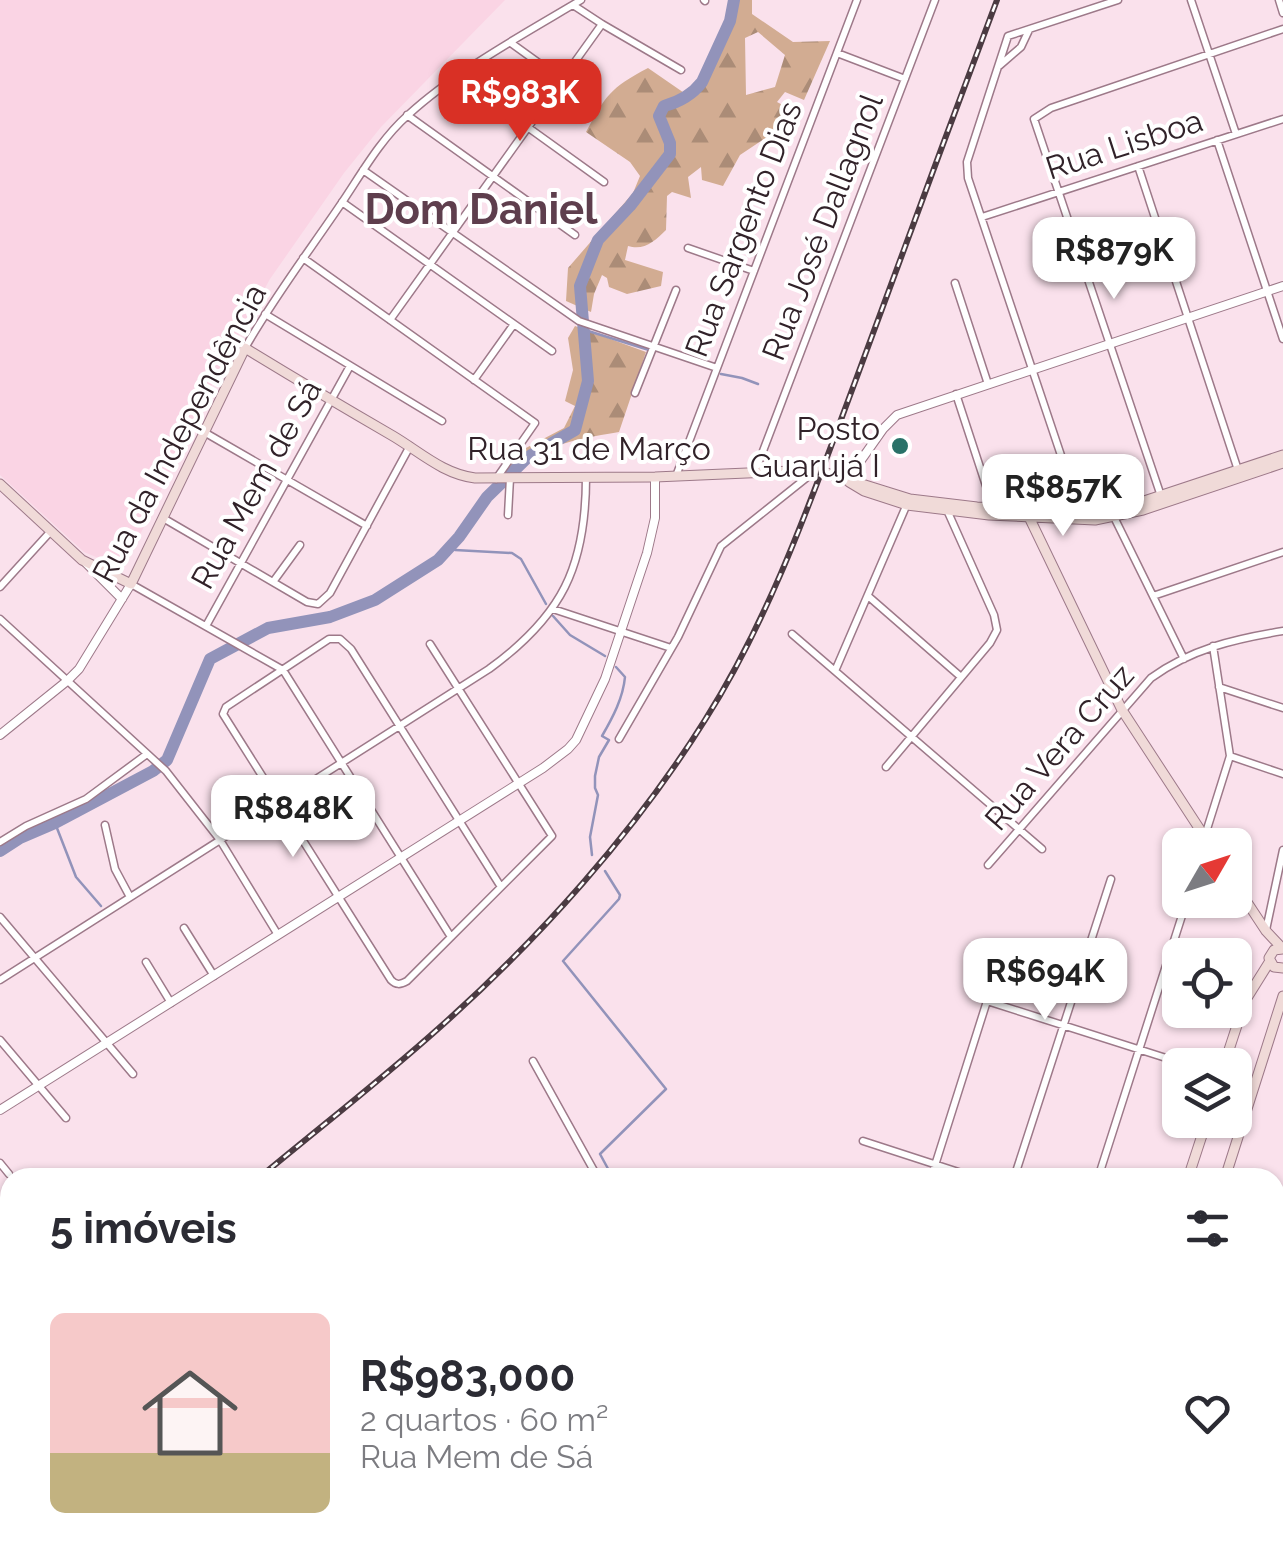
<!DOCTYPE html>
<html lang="pt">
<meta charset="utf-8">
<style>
:root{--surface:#fff;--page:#f2f2f3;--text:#2b2b33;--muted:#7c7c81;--accent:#d93025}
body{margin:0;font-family:Raleway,sans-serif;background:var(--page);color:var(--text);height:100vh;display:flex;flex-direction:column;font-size:38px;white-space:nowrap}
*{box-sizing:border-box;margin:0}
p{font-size:32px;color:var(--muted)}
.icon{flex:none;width:55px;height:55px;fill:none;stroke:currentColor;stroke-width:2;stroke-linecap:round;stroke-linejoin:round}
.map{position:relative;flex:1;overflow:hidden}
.sheet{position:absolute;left:0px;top:1168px;width:1285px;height:392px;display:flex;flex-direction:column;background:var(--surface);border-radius:30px 30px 0 0;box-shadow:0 2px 8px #0004}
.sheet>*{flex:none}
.needle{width:65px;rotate:51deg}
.buttons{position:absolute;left:1162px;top:828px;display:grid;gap:20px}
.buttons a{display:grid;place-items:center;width:90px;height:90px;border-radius:15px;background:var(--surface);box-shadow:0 2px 8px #0004;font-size:50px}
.price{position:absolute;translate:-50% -85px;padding:0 22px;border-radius:20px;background:#fff;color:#222;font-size:32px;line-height:65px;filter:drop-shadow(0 2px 5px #0008)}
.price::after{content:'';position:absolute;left:50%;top:60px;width:30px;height:22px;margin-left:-15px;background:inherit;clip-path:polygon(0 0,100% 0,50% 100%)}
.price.current{background:var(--accent);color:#fff}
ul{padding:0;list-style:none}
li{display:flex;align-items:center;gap:30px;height:250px;padding:0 50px}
li span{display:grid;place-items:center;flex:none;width:280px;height:200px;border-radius:15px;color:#555}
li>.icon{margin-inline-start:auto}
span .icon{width:120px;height:120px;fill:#fffc;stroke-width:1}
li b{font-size:42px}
h2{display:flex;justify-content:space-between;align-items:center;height:120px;padding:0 50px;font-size:42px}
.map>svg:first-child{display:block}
.built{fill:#fad4e4}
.forest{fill:url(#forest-firs);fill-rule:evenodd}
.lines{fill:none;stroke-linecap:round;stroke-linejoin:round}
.stream{stroke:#9293ba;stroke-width:2.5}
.river{stroke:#9293ba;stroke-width:12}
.minor-casing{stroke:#9d7989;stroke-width:9}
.tertiary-casing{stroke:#9d7989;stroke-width:10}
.secondary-casing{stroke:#9d7989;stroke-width:11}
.trunk-casing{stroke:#966060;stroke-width:12}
.minor{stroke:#fff;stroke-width:6}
.tertiary{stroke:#fff;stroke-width:8}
.secondary{stroke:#f0dad8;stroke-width:9}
.trunk{stroke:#d69b97;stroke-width:10}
.rail-casing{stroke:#4b3b42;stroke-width:6}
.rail{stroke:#fff;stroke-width:2.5;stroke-dasharray:8;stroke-linecap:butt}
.secondary-bridge-casing{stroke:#9d7989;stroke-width:11;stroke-linecap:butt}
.secondary-bridge{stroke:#f0dad8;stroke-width:9}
.poi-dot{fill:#297168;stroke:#fff;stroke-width:4}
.labels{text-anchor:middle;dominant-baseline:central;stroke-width:8;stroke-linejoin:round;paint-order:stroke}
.street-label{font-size:32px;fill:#312229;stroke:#fff}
.poi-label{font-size:32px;fill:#312229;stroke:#fff;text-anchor:end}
.district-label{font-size:42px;font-weight:bold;fill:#5e3e4d;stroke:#fff}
</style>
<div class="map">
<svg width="1283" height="1558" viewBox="0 0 1283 1558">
<defs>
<pattern id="forest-firs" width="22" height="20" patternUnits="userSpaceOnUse" patternTransform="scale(2.5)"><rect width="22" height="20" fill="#d2ac92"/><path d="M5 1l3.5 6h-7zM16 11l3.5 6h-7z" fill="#ab8c77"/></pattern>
</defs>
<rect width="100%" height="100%" fill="#fae1ec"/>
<path class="built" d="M0,0H505L381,127L344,173L270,279L209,390L127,562L120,567L84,552L0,475Z"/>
<path class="forest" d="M728,0H752V14L793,42L830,41L804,100L785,92L777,102L798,113L784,148L764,139L740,155L723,186L702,180L701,167L688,177L691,198L672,192L667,196L666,230C655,241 644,251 628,246L625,260L663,272L661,286L627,294L609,287L607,278L602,275L594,294L591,312L566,301L568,268L633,193L640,176L630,162L586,132C606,95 610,88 648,68L690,97L728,16ZM758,32L785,55L775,87L746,95L745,38Z
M575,326L646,352L619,432C590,437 543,443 523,467L511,465L524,449L564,428L575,406L565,401L573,370L568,338Z"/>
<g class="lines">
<path class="stream" d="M585,330L649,350
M721,374L742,378L758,384
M449,547L455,550L512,553L521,559L546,604
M553,616L570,635L605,656
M55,823L76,877L101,906
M592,855L590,837L598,795L595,788V776L599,757L609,740L602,736C613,717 623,698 625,677L616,667
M605,871L620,895L619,899L563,961L666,1089L600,1154L613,1178
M719,1558V1550"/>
<path class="river" d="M0,851L20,838L55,823L153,771L167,760L210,659L268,628L330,617L375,600L438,560L459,537L487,497L528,457L575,430L588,381L580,286L598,240L630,206L670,154V143L659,116L664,106C679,102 692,95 702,82L730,21L734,0"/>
<g class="minor-casing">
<path id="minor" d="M704,0L705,1
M1191,0L1236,134
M1279,0L1283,13
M573,5L602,24L681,70
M511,43L590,100
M837,53L905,79
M999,66L1021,47L1029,30
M458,77L604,182
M407,115L575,235
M1217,140L1283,339
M1138,166L1238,470
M363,170L579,321L717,368
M342,202L552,351
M982,217L1283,119
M688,248L754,271
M303,258L535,423L496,479
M955,283L988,384
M265,314L442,421
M390,320L602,24
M245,348C274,297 310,250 343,201C363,171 381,139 408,115C456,71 524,34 581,0
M474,380L514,324
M635,393L676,290
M956,394L993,507
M204,432L367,526
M755,472L935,0
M676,476L857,0
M1161,496L1034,119L1051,108L1283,29
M1080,512L968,178L967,162L1008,36L1118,0
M508,515L510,478
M1114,517L1184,659
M163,518L307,602L318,604L330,593L410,446
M273,582L300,545
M131,584L283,670L451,937
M0,587L51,531
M868,596L961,677
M1153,596L1283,552
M553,609L671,648
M0,619L166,771L220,840L278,935
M206,626L350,366
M792,634L1042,849
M430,644L552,836L407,981C400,985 396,985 391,980L223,714L226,707L329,639H340L351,649L501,887
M835,671L907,504
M1219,687L1283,708
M619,739L678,637L721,546L815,471
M1230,756L1283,774
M886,767L990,643L997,630L994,615L947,510
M105,825L115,869L130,897
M0,842L26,826L86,799L147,754
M1202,845L1230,756L1213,646
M988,865L1151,678C1191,649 1234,639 1283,631
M0,917L133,1074
M184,928L214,976
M1266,930L1283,850
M146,962L171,1003
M0,980L489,669C562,616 586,567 586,477
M0,1040L66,1118
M533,1061L598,1178
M863,1141L977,1178
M0,1163L9,1174
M931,1178L987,1001L1188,1065
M1014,1178L1111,879
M1098,1178L1187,900
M0,1454L10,1445
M1275,1511L1283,1509
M535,1550L541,1558
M1220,1550L1231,1558
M0,1553L10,1545
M498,1558L507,1550
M599,1558L608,1550"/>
</g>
<g class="tertiary-casing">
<path id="tertiary" d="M847,480L883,429L897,415L1283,286
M86,563L122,599
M0,735L67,681L79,669L131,584
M0,1110L543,768L568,749L576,740L605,679L647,553L655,518V477"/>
</g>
<g class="secondary-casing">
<path id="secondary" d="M849,482L864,491L907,505L989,515L1095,520L1143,510L1283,463
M0,484L82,560L131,584L245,348C294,378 343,407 393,436C420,452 443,474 475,478L655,477L817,470L910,499L977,507L1090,513L1141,502L1283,455
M1029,517L1122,710L1210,845
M1235,884L1266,931L1282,948
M1283,949L1274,950L1269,958L1274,967L1283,968
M1224,1065L1245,1001L1270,961
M1188,1178L1207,1120
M1225,1178L1283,996
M0,1278L10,1290
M162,1550L170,1558
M253,1550L263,1558
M152,1558L159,1550
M1065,1558L1067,1550
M1103,1558L1105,1550"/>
</g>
<g class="trunk-casing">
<path id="trunk" d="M0,1325L10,1337
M211,1550L220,1558"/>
</g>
<use href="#minor" class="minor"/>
<use href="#tertiary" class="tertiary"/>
<use href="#secondary" class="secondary"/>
<use href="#trunk" class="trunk"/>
<g class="rail-casing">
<path id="rail" d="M259,1178C319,1128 381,1080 439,1028C538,940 635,832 705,720C771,616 812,497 855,382C902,255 949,127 997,0
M0,1391L10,1383"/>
</g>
<use href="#rail" class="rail"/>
<g class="secondary-bridge-casing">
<path id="secondary-bridge" d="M0,1374L10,1385"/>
</g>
<use href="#secondary-bridge" class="secondary-bridge"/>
</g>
<circle class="poi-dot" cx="900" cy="446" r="10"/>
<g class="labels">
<g class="street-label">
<text transform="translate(1124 144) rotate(-18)">Rua Lisboa</text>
<text transform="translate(822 227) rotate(-69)">Rua José Dallagnol</text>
<text transform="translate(743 229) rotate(-69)">Rua Sargento Dias</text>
<text transform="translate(179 433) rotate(-62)">Rua da Independência</text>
<text x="589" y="448">Rua 31 de Março</text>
<text transform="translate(256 484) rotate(-61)">Rua Mem de Sá</text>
<text transform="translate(1059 747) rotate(-49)">Rua Vera Cruz</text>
</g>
<g class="poi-label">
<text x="880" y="428">Posto<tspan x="880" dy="37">Guarujá I</tspan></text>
</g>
<g class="district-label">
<text x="481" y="209">Dom Daniel</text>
</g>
</g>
</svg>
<div class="buttons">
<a><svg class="needle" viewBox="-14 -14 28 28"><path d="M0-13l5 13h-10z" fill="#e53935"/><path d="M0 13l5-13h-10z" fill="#7c7c81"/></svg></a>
<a><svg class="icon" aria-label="locate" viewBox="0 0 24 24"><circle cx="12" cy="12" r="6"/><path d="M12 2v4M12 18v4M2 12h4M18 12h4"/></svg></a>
<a><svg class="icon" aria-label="layers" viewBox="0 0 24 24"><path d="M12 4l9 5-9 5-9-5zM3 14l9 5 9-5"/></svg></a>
</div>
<b class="price current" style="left:520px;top:144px">R$983K</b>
<b class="price" style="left:1114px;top:302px">R$879K</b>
<b class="price" style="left:1063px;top:539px">R$857K</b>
<b class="price" style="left:293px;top:860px">R$848K</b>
<b class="price" style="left:1045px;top:1023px">R$694K</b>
<section class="sheet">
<h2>5 imóveis<svg class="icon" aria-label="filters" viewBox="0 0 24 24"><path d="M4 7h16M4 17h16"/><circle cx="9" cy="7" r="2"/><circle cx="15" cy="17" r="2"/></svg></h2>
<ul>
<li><span style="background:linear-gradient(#f6c9c9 70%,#c2b280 0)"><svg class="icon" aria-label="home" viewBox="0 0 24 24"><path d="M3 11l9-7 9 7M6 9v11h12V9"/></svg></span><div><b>R$983,000</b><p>2 quartos · 60 m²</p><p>Rua Mem de Sá</p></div><svg class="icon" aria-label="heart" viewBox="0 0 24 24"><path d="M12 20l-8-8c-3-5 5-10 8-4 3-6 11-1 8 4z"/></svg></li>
</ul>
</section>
</div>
